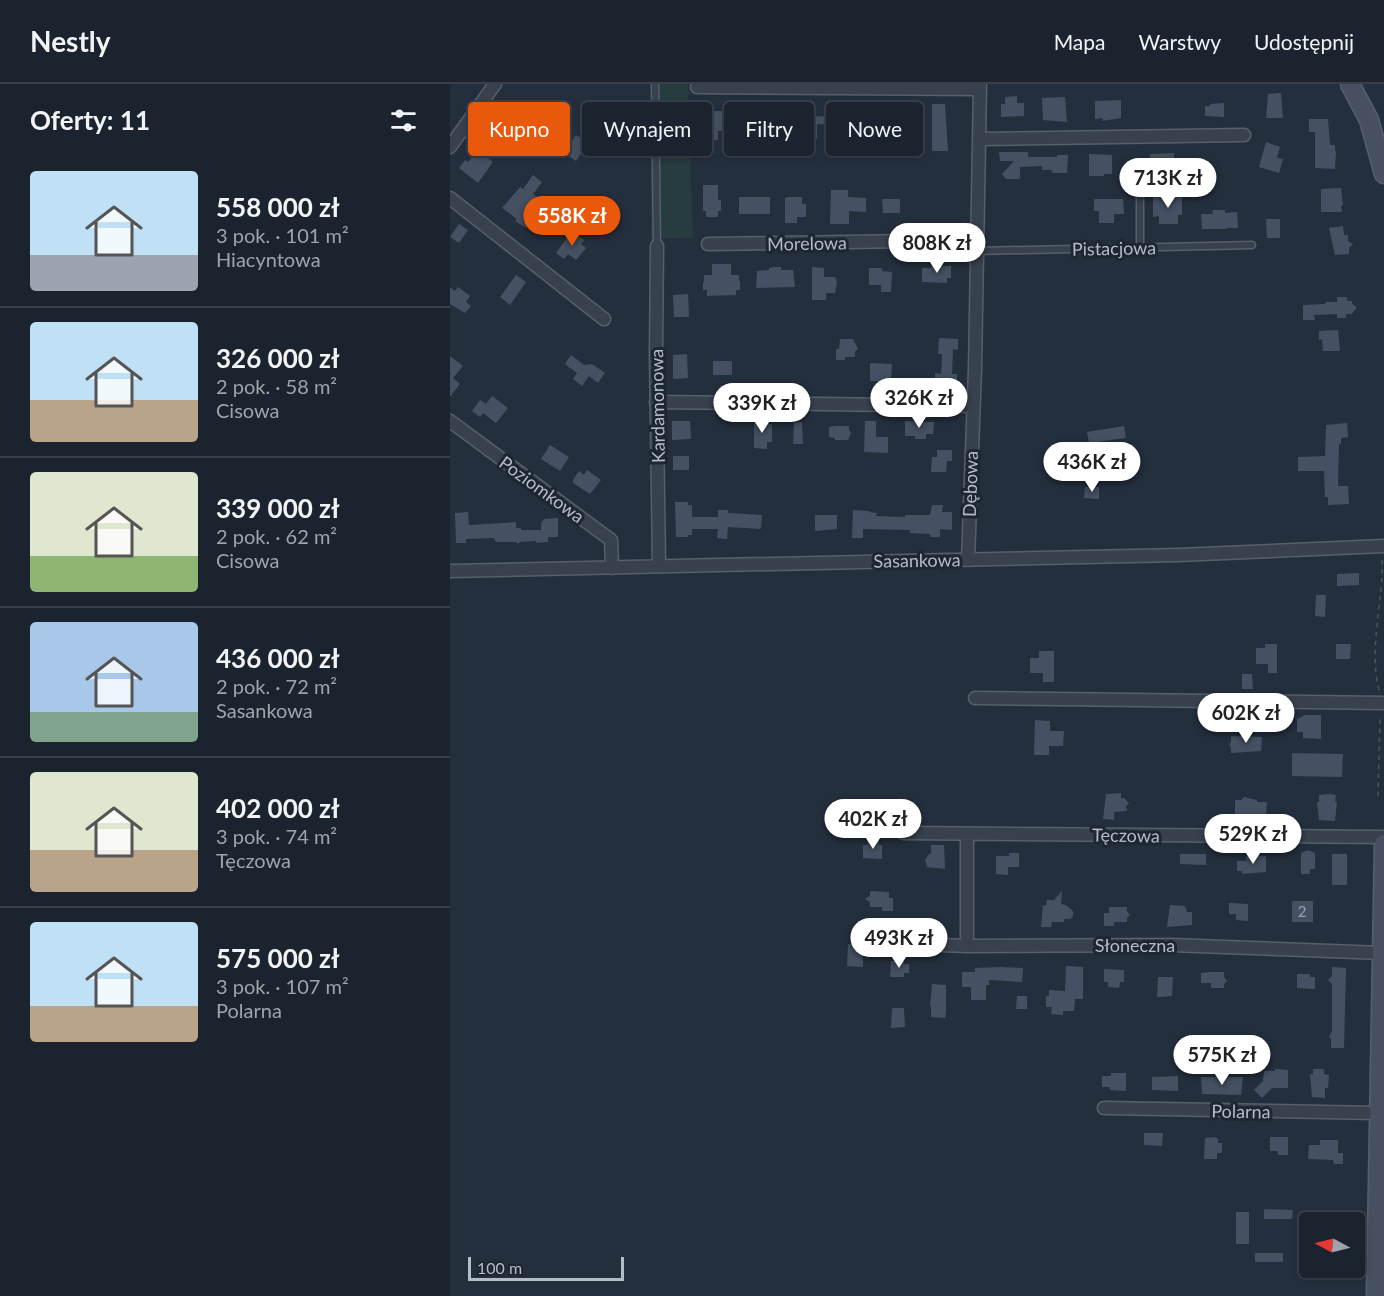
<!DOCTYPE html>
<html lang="pl">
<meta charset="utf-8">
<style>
:root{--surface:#1b232e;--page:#282f3a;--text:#f1f3f6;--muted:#a0a4aa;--line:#39404a;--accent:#ea580c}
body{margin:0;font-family:Lato,sans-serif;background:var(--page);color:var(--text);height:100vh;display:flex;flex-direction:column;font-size:22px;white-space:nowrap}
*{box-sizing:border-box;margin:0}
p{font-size:20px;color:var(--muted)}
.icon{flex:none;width:33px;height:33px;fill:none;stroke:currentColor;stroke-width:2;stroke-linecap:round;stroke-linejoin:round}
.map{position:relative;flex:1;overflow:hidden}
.side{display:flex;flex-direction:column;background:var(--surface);width:450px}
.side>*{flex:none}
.hud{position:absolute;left:18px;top:18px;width:570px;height:54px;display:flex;gap:12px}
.needle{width:39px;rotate:277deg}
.buttons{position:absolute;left:849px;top:1128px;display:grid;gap:12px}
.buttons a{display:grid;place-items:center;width:66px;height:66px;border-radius:6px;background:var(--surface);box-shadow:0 3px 9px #0003,0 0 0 2px var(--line);font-size:30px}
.scale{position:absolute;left:18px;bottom:15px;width:156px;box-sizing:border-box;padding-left:6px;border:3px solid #b4bcc9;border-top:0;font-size:16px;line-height:21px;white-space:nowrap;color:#b4bcc9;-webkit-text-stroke:4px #1d2633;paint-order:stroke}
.price{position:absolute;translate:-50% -51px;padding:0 14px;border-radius:21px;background:#fff;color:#222;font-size:20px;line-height:39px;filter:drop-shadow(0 2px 3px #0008)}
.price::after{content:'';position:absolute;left:50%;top:36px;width:18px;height:14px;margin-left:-9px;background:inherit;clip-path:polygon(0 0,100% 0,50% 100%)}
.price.selected{background:var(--accent);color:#fff}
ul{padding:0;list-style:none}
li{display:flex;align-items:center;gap:18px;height:150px;padding:0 30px}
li+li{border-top:2px solid var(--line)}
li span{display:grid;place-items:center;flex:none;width:168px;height:120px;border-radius:6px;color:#555}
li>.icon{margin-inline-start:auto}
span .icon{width:72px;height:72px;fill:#fffc;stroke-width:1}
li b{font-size:26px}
h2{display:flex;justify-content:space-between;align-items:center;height:72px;padding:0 30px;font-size:26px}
.pill{padding:0 21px;border-radius:6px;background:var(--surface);box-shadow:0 3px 9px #0003,0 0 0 2px var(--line);font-size:21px;line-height:54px}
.pill.selected{background:var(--accent);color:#fff}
header{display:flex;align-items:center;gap:36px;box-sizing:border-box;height:84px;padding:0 30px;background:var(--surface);border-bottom:2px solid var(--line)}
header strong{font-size:28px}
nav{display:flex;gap:33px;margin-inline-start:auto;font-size:21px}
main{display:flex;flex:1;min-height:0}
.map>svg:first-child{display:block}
.green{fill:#263c3f}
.building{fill:#455162}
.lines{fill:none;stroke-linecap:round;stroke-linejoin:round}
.lane-casing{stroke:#565f6c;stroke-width:9}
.street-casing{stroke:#565f6c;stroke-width:15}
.secondary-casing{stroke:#565f6c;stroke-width:21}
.path{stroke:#44595c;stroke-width:1.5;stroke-dasharray:4.5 4.5;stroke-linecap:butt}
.lane{stroke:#38414e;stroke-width:6}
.street{stroke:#38414e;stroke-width:12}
.secondary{stroke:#465061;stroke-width:18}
.labels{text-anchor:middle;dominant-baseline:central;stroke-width:6;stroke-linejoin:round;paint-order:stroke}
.number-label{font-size:15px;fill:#98a1af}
.street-label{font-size:18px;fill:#b4bcc9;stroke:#1d2633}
</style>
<header>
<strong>Nestly</strong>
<nav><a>Mapa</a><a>Warstwy</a><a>Udostępnij</a></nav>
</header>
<main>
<section class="side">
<h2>Oferty: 11<svg class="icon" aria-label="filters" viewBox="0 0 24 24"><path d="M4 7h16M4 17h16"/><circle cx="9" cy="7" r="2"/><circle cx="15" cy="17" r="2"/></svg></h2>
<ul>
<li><span style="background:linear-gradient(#bfe0f5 70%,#9aa5b1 0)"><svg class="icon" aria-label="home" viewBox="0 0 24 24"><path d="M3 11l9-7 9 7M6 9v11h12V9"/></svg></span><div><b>558 000 zł</b><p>3 pok. · 101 m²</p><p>Hiacyntowa</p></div></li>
<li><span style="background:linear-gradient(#bfe0f5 65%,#b9a48a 0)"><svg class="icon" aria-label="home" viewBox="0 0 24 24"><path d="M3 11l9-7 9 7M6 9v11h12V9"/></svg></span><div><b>326 000 zł</b><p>2 pok. · 58 m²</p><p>Cisowa</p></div></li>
<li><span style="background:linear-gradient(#dfe7d0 70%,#8fb573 0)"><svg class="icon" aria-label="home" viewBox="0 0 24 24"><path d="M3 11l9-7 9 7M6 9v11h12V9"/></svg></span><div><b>339 000 zł</b><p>2 pok. · 62 m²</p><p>Cisowa</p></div></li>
<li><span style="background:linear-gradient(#a9c7e8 75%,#7fa58c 0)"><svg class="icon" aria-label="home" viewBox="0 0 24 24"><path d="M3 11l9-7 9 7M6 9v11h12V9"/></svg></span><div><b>436 000 zł</b><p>2 pok. · 72 m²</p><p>Sasankowa</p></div></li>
<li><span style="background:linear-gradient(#dfe7d0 65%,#b9a48a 0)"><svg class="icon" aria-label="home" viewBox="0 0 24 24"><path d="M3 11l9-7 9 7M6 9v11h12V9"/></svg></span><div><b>402 000 zł</b><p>3 pok. · 74 m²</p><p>Tęczowa</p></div></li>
<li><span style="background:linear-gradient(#bfe0f5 70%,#b9a48a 0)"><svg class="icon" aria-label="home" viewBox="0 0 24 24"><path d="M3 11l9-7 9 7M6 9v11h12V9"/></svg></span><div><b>575 000 zł</b><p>3 pok. · 107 m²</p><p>Polarna</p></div></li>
</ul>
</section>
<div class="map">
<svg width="934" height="1212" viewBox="0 0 934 1212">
<rect width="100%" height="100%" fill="#242f3e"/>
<path class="green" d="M201,0H238L243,154L201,155Z"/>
<path class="building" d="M831,9L833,34H816L818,10Z
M567,12V19H574V32L551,33V20H555V13Z
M615,13L617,38L593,36L592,14Z
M671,16V34L652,37L653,34L645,35V17Z
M66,17L77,25L66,38L56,30Z
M774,19V33L755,32V22H760V20Z
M482,20H495L498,67H482Z
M250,22H262V27H276V47H268V56H254V36H250Z
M234,29L235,59L221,60L220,30Z
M380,29H411V35L414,38L411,41V46H402V54H391L389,41L367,40V55L343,53V39L346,40V33L380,32Z
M438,29L459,30V47H437V43H428V31H438Z
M859,35H878L880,61H885V67H886L885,85L865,84V48H859Z
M126,51L138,59L126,77L114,69Z
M816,58L830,63L827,74L833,75L829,89L809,83Z
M27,66L43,78L28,99L9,84L15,76L18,78Z
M549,68H578V73H607V71H618L617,89H602V86H592V82L570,83V95H556L552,90L564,77H550Z
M724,69V93H700V70Z
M639,70L662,71V90H654V92H639Z
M743,88H760V100H744Z
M83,91L92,98L83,110L88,114L84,120L89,124L76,144L65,137L67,135L52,124L70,103L73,105Z
M253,101H268V116H271V127H268V133H256V127H253Z
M891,104L893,121L891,122L892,128H871V105Z
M381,106H398V113L416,114V128L399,127V140H380Z
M732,112V131H728V140H709V132L703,133V113Z
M135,113L149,123L142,133L128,123Z
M289,113H320V130H289Z
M339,113H352V120H356V133H347V139H335V114Z
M432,115H450V129H433Z
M644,115H673L674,130H664V139H649V127H644Z
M762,126H775V129L787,128L788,144H776V145H752L751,130H763Z
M816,135H830V154H817Z
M9,140L18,146L9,159L0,153Z
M893,142L894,151H898V157L903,160L899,164V170L885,171L879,144Z
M122,147L134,156L131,160L136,164L126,176L118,170L114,175L106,169Z
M262,180H281V191H289V197H290V206H286V211L257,212V206H253V198H254V191H262Z
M481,182H501V194H497V199L472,198V184H481Z
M325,183H331V186H343L345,203L306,204L307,187L319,186V184Z
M362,183L374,184V193H385L387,198L385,209H376V216H362Z
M419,184H432V187L442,188L441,208H431V201H419Z
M66,191L76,198L60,221L50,213Z
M0,203L5,207L8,203L20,212L16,218L21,222L15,229L0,220Z
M238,210L239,233H224L223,211Z
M887,213H897V217H902V220L907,223L902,230H896V234H887V230L864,231L865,236H853V221L875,220L876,218H887Z
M888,246L890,267H873L872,255L869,256V247Z
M489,254L508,255V266L503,265L502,290H507V306H485V289L491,290L492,270H488Z
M390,255H403L408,265L405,267V273H395V276H386V265H389Z
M237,270L238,294L223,295V271Z
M121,271L134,281L142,280L155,289L148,299L139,292L132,302L123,295L127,289L115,280Z
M0,272L13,282L3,294L10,300L0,313Z
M263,277H282V291H263Z
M420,279L442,280L441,297H420Z
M42,312L58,324L46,339L33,329L30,333L22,327L30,316L36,320Z
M304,335H314V340H322V358H317V365L304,364Z
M222,337H240L241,355L222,356Z
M415,337H426V353H438V369L414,368Z
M455,337L484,338L483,350H476V355H465V352H455Z
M344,338H352L353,360H343Z
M897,339L898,353L891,354V360H889L888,402H898L899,420L878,421V413H875L874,387H848V373L875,372L876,341Z
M385,342H399V346L401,349L398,356H385V354L379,353V343Z
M674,342L676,354L639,359L637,348Z
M100,361L119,373L110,387L91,375Z
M487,366H502V377H497L496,388H481L482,373H487Z
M223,372H239V386H223Z
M137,386L151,396L140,410L123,399V396L129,387L134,391Z
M635,403H649V415L634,414Z
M225,418H238V421H242V433H268V426H278V429L312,431L311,444L310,445L278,443L277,455L267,454L268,445H242V451H238V453H226Z
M482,421H493L492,428H502V446L490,445V453H480V450L460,449V446L413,445V454H402L403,426L419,427V428L427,429L426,432L455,433V431H480Z
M18,428L19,441L66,438V444H71V446H91V439L94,435L108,434V453H98V458L86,459V457L70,458L68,460L66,458H46L44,454L16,455V459H6L5,429Z
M365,431H387V445L365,447Z
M909,489V501L887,502V490Z
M866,511H876L875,533L865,532Z
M815,560H827V589H818V580H806V564H815Z
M886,560H901L900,575H886Z
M589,567H604V598H593V589H580V574H589Z
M792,590H802L803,605H792Z
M855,631H871V655L853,654V648H847V635Z
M585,636L600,637V647H614L613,662H599V671H584Z
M781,652L812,653L811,667L781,669V663L779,660L781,658Z
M842,669L893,670L892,693L842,692Z
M671,709V714H674L679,719L676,722L677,727L664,728V736L653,735L656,710Z
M879,710L886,711L885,718H887L885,737L869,736L867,718H869V711Z
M794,713L807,716V718H817L816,730L785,732V716H791Z
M418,755H429V761H432V775L413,774V761H417Z
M481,761H494L495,785L477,783L475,776L479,770H481Z
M858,766L865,769V785H860V790H851V769Z
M559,769H569V783H558V791L546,790V772H559Z
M730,770H756V781L730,780Z
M882,770H897V801H882Z
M796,772H816V788L792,790V787H787V777H796Z
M420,807L439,808V814H443V827H432V823H420V818L415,815L420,812Z
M612,807L611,820L616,821L623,827V832L620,835H614V838H602L601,843H591L593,821L596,822L597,816H604Z
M842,817H863V838H842Z
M779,819L798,820V837L786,836V830H779Z
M720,821L735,822L737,828H742V841L717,843Z
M659,823H677V827L680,831L677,834V838H664V842H654V829H659Z
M398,860L413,861V883L397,882Z
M441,877H454V880H459V889H454V893H440Z
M616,882L633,883V915H625L624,927H613V931L601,930L602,923H596V912H599V906L615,907Z
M551,883L573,884L572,898L539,896V901H536V916H521V903H512V888H525V884Z
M882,883L896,884L894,964H881V955L879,953L882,947V900L878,896L882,892Z
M654,885L674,886V898H670L669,904L658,903V898H654Z
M761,888H774V893L777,897L774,900V904H761V899H751V889Z
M847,890H860V893H865V905L847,904Z
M708,893H723L722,912L707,913Z
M482,900L496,901V928L495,934L481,933V922H480Z
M567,912H577V925H566Z
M442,924H454L455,943L441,944Z
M825,985L838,986V1004H822L812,1014L804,1006L813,997L814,987H825Z
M863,985H874V990L879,991L878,1004H875V1014L862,1013L860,990H863Z
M661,989H676V1007L660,1006V1003H652V992H661Z
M728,992V1007L702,1006V993Z
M751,993H793L791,1011L752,1010Z
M694,1049H713L712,1062L694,1061Z
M765,1053L768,1055V1059H772V1069H767V1075H754L755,1054Z
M820,1053H838V1071H828V1067H820Z
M870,1056H888V1069H893V1080H884L883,1076L858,1075L859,1061H870Z
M814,1125L843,1126L842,1135H814Z
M786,1128H799V1160H786Z
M848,1140L857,1141L856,1160L847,1159Z
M805,1169H833V1178H805Z"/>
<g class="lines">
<g class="lane-casing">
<path id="lane" d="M205,0L207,162
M690,108V164
M527,167L802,161"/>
</g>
<g class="street-casing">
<path id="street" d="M247,3L530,5
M530,55L794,51
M0,63L45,0
M0,114L154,235
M258,160L527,156
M207,162L206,270L209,482
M206,318L523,322
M0,337L161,456L162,484
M518,476L525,285L530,0
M0,487L729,471L934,462
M525,614L934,619
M453,749L934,753
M517,750V862
M438,859L517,862L721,861L932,869
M654,1024L929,1029"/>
</g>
<g class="secondary-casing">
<path id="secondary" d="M900,0L919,36L934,90
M926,1212L934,760"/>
</g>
<path class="path" d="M929,606C918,563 934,517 932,474
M928,712L930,632"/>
<use href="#lane" class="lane"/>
<use href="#street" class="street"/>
<use href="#secondary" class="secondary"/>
</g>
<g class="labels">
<g class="number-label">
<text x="852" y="827">2</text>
</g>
<g class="street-label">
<text transform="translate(357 159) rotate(-1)">Morelowa</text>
<text transform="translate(664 164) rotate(-1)">Pistacjowa</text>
<text transform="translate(207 322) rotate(-91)">Kardamonowa</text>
<text transform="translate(520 400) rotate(-88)">Dębowa</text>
<text transform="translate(92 405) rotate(36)">Poziomkowa</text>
<text transform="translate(467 476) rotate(-1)">Sasankowa</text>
<text transform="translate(676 751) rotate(1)">Tęczowa</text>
<text x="685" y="861">Słoneczna</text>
<text transform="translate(791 1027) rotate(1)">Polarna</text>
</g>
</g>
</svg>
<div class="buttons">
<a><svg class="needle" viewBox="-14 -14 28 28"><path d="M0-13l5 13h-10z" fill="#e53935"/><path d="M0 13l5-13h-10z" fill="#a0a4aa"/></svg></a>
</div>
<div class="scale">100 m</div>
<b class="price" style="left:718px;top:125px">713K zł</b>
<b class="price selected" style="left:122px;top:163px">558K zł</b>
<b class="price" style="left:487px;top:190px">808K zł</b>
<b class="price" style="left:469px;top:345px">326K zł</b>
<b class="price" style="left:312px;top:350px">339K zł</b>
<b class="price" style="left:642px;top:409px">436K zł</b>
<b class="price" style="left:796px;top:660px">602K zł</b>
<b class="price" style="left:423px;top:766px">402K zł</b>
<b class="price" style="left:803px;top:781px">529K zł</b>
<b class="price" style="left:449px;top:885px">493K zł</b>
<b class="price" style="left:772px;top:1002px">575K zł</b>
<div class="hud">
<a class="pill selected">Kupno</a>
<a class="pill">Wynajem</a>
<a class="pill">Filtry</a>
<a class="pill">Nowe</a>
</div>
</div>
</main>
